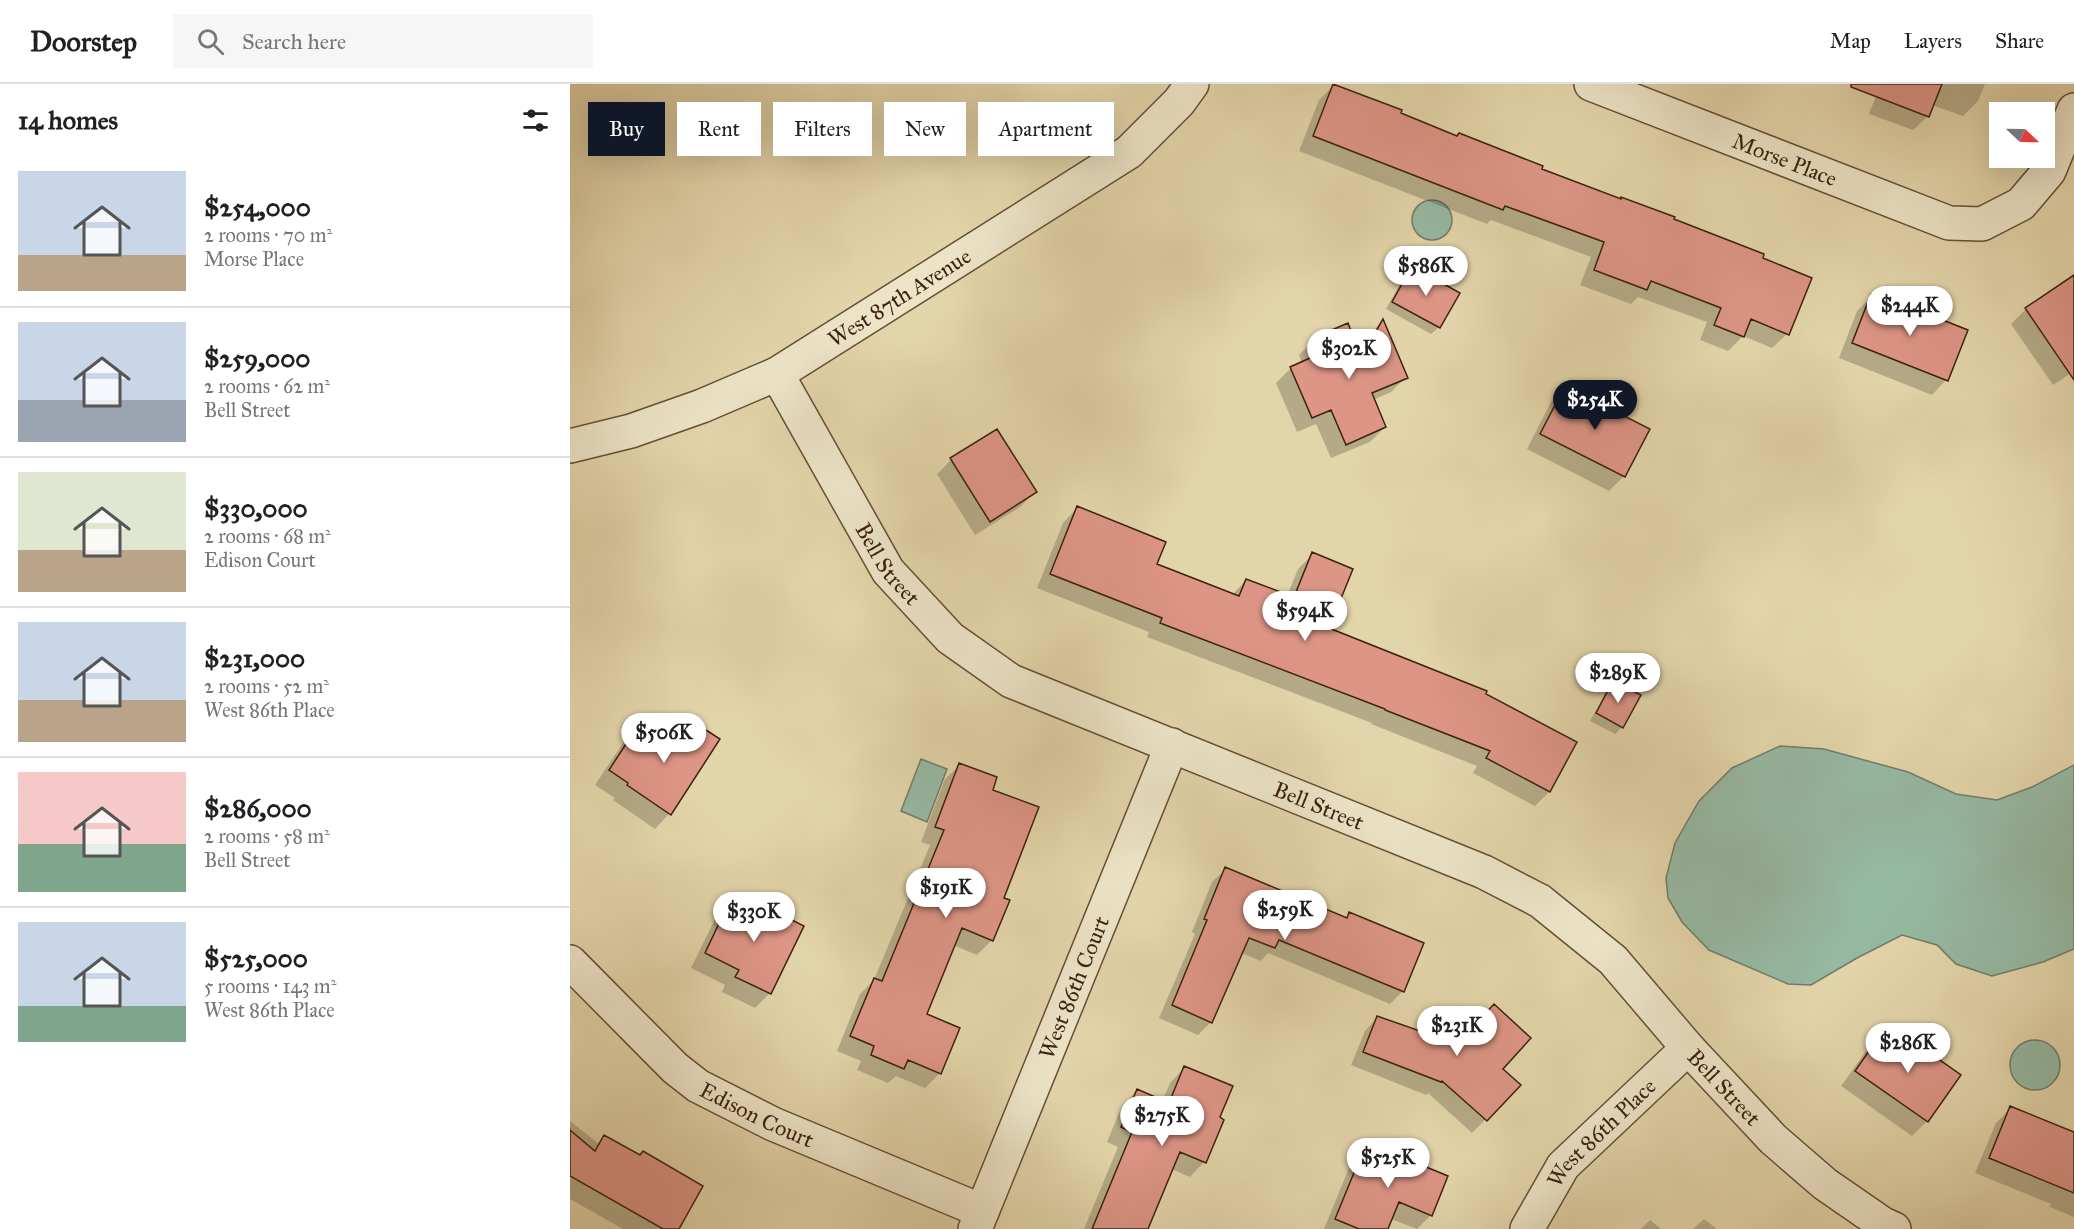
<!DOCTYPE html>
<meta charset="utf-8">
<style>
:root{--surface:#fff;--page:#f6f6f6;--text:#202124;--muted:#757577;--line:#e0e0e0;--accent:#111827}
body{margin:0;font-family:"IM FELL Great Primer",serif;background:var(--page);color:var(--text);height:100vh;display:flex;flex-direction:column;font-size:22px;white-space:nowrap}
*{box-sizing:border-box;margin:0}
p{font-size:20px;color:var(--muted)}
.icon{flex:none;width:33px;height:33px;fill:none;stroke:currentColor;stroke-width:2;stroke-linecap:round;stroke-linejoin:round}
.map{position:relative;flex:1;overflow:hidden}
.side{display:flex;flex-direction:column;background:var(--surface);width:570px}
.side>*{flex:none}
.banner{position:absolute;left:18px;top:18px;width:570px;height:54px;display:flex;gap:12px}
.needle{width:39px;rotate:112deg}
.controls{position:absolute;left:1419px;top:18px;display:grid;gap:12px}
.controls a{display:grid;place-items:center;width:66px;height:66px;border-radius:0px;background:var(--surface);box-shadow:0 6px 24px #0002;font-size:30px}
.price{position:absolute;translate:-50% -51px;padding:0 14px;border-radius:21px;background:#fff;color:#222;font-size:20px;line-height:39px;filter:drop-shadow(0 2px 3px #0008)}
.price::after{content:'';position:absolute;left:50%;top:36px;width:18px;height:14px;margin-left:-9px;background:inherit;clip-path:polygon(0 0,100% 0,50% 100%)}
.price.current{background:var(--accent);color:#fff}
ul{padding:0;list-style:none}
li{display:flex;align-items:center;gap:18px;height:150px;padding:0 18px}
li+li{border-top:2px solid var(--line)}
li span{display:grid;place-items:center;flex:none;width:168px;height:120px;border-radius:0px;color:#555}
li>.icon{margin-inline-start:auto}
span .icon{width:72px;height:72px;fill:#fffc;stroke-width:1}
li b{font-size:26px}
h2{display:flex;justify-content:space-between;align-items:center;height:72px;padding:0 18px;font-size:26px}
.chip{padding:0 21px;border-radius:0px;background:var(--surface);box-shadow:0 6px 24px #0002;font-size:21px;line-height:54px}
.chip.current{background:var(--accent);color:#fff}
header{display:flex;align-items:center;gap:36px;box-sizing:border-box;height:84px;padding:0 30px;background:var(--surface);border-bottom:2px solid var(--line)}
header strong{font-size:28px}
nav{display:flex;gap:33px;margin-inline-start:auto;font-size:21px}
.search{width:420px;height:54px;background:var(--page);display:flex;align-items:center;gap:15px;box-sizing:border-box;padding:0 21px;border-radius:0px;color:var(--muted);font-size:22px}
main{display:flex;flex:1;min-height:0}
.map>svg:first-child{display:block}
.water{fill:#96b9a3;stroke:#727c68;stroke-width:1.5}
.shadow{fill:#0003}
.building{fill:#dd9586;stroke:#3b210f;stroke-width:1.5}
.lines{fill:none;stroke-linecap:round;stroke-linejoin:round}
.minor-casing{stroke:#654e36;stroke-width:36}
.minor{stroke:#ede4c8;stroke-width:33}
.labels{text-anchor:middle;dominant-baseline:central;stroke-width:4.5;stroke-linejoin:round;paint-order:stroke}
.street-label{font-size:22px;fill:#3b210f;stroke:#ede4c8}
</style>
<header>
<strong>Doorstep</strong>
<div class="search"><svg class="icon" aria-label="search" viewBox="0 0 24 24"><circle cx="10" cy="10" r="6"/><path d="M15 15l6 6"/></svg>Search here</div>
<nav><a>Map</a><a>Layers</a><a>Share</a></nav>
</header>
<main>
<section class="side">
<h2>14 homes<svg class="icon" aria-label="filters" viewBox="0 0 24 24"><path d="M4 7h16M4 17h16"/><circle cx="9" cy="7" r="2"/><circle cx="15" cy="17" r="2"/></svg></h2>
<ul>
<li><span style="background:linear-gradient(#c9d6e8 70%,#b9a48a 0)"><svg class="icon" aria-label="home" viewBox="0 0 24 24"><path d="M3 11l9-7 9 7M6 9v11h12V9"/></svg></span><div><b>$254,000</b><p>2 rooms · 70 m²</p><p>Morse Place</p></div></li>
<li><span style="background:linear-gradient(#c9d6e8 65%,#9aa5b1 0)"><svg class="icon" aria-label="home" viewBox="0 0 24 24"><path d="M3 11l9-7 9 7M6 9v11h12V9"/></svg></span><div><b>$259,000</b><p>2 rooms · 62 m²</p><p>Bell Street</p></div></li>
<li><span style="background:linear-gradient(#dfe7d0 65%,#b9a48a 0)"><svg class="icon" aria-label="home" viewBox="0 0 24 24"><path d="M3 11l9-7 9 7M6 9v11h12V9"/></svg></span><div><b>$330,000</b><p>2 rooms · 68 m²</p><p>Edison Court</p></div></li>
<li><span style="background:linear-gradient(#c9d6e8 65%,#b9a48a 0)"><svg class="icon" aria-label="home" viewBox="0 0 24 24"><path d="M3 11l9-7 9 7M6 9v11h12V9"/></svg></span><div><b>$231,000</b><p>2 rooms · 52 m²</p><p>West 86th Place</p></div></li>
<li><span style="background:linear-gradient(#f6c9c9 60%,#7fa58c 0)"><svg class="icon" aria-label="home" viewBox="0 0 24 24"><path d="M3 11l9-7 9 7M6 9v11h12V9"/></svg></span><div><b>$286,000</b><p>2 rooms · 58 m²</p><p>Bell Street</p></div></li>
<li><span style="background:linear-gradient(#c9d6e8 70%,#7fa58c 0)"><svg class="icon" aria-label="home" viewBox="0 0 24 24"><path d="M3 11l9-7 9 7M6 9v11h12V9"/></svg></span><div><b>$525,000</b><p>5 rooms · 143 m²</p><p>West 86th Place</p></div></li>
</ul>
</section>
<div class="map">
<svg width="1504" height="1145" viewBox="0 0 1504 1145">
<rect width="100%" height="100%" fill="#e3d5aa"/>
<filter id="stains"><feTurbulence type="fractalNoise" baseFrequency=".00333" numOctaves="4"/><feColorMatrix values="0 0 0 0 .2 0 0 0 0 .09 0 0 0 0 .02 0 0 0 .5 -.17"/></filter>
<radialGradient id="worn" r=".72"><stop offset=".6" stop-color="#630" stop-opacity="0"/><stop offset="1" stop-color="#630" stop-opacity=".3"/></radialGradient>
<path class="water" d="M842 136a20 20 0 1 1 40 0a20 20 0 1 1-40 0Z
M1210,662L1254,665L1338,688L1386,710L1427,716L1462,703L1504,681V865L1473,878L1422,892L1386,880L1367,861L1332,851L1287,874L1241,901L1218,900L1139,866L1112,838L1098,814L1096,794L1105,759L1129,717L1162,684Z
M351,675L377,685L357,738L331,727Z
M1440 981a25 25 0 1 1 50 0a25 25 0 1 1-50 0Z"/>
<path class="shadow" d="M1311,0H1415L1408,17L1393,32L1362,21L1358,32L1343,46L1299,30Z
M763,2L970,86L1102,136L1191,175L1217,250L1202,264L1173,252L1158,267L1130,256L1137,238L1068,213L1061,220L1010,201L1021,173L921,136L917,140L729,67L749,16Z
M842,184L869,243L861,250L816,225L835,191Z
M1504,193V287L1483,301L1441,240L1456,225Z
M1302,212L1396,247L1376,296L1362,311L1269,274L1287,227Z
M812,238L836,293L821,308L803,316L815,343L800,358L761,374L746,340L727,348L706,299L721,284L732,279L729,271L744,256L788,270L798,252Z
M995,304L1054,392L1039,407L957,365L981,318Z
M381,376L465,408L450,423L405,451L367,390Z
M507,424L585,481L662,511L676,496L717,512L728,485L743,470L757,545L914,611L1005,659L979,708L965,722L903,689L907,682L801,640L802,639L577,553L579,548L467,504L493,439Z
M1044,598L1052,643L1045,650L1020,637L1037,606Z
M122,639L148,656L99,730L85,745L43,716L45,714L25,701L53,659L67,645L95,662L112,643L115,646Z
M390,681L421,707L432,815L422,856L407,871L383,861L355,931L370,989L355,1004L326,992L318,999L287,986L291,977L267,967L290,910L304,896L360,761L351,758L375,695Z
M656,785L774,835L780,830L833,907L820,920L698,869L691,877L671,869L641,938L628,951L589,934L625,850L622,848L642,798Z
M162,814L202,834L206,830L200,909L185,924L152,908L155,901L121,884L148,829Z
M808,933L886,962L931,985L949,1001L902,1049L858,1009L856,1011L781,981L795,947Z
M1315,946L1389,991L1357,1037L1342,1052L1271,1002L1301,960Z
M614,984L648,1034L634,1078L620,1093L601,1085L576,1145H514L548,1063L537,1058L552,1022L567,1007L592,1018L600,999Z
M1441,1024L1504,1050V1133L1480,1123L1481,1120L1405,1089L1426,1039Z
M0,1037L28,1059L34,1053L107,1145H53L0,1115Z
M797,1059L808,1067L861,1131L847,1145L821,1135L817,1145H754L783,1074Z
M1134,1135L1147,1145H1123Z
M1080,1136L1091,1145H1071Z"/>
<path class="building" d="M763,0L832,26L831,29L887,52L889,49L973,82L972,85L1051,115V113L1105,133L1104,135L1194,170L1193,174L1242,194L1219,251L1181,235L1174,253L1144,241L1151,224L1081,197L1077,206L1024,186L1034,158L935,122L933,126L743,52Z
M1281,0H1372L1359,33L1281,3Z
M842,182L890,209L870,244L822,218Z
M1504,191V296L1455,224Z
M1301,210L1331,222L1332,220L1398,246L1378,297L1282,259Z
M813,235L838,294L802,309L816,343L776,361L761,326L742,334L720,283L749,270L743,254L778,239L791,273Z
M995,302L1080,345L1055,393L970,350Z
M427,345L467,408L420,438L380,374Z
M507,422L596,458L587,480L669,512L676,495L724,513L742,468L783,485L759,544L917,607L916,610L1007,658L980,708L916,674L920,667L815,626V625L590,539L592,534L480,490Z
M1043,597L1071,611L1053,644L1026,629Z
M122,637L150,655L101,731L57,701L58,699L39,686L67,643L98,663L112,642L117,645Z
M389,679L427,693L423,706L469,723L434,814L440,816L423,857L392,844L357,930L390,944L371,990L338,976L334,985L301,971L304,962L280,952L304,894L312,897L374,746L365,743Z
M655,783L777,834L779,828L854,859L834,908L709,856L705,864L679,854L642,939L602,921L637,836L634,835Z
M162,812L204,833L206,828L234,842L201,910L165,893L169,886L135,869Z
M924,920L961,954L933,985L951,1001L917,1037L872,997L871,998L793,968L807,932L887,960Z
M1315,944L1330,954L1333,950L1391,991L1358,1038L1285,987Z
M614,982L663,1002L650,1033L654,1036L636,1079L610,1068L578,1145H522L562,1048L551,1043L567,1005L599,1019Z
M1440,1022L1504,1048V1109L1419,1074Z
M0,1046L25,1067L34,1051L70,1071L73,1067L133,1102L109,1145H93L0,1092Z
M797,1057L808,1065L810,1063L845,1077L844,1078L878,1092L862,1132L829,1118L818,1145H789L765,1135Z"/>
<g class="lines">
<g class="minor-casing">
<g id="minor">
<path id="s1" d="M1021,0L1379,139L1412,140L1451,120L1479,87L1504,26"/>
<path id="s2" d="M207,290L318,487L380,554L441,597L914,788L970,817L1043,876L1118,964L1203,1055L1255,1100L1313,1140L1324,1145"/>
<path id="s3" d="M0,362L61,347L132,322L207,290L559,68L609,18L622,0"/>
<path id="s4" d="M0,878L105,984L128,1002L203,1040L412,1127"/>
<path id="s5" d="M405,1145L602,661"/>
<path id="s6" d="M957,1145L993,1082L1118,964"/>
</g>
</g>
<use href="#minor" class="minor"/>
</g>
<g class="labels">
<g class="street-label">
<text stroke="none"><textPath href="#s1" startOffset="208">Morse Place</textPath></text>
<text stroke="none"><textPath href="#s3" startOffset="364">West 87th Avenue</textPath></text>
<text stroke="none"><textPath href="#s2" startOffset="220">Bell Street</textPath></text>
<text stroke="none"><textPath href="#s2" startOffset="724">Bell Street</textPath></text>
<text stroke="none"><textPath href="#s5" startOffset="261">West 86th Court</textPath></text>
<text stroke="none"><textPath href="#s2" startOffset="1228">Bell Street</textPath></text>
<text stroke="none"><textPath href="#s4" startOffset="244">Edison Court</textPath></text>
<text stroke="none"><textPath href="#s6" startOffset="123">West 86th Place</textPath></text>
</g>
</g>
<rect width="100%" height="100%" filter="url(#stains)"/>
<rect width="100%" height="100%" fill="url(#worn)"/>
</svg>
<div class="controls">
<a><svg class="needle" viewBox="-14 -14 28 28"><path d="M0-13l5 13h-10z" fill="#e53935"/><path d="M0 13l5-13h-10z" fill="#757577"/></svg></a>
</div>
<b class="price" style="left:856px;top:213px">$586K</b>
<b class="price" style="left:1340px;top:253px">$244K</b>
<b class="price" style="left:779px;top:296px">$302K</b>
<b class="price current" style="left:1025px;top:347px">$254K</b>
<b class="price" style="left:735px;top:558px">$594K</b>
<b class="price" style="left:1048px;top:620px">$289K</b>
<b class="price" style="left:94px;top:680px">$506K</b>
<b class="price" style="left:376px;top:835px">$191K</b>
<b class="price" style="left:715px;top:857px">$259K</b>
<b class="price" style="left:184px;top:859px">$330K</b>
<b class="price" style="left:887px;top:973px">$231K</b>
<b class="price" style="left:1338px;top:990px">$286K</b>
<b class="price" style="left:592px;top:1063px">$275K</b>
<b class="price" style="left:818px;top:1105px">$525K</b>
<div class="banner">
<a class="chip current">Buy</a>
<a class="chip">Rent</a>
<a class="chip">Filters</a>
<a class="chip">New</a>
<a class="chip">Apartment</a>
</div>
</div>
</main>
